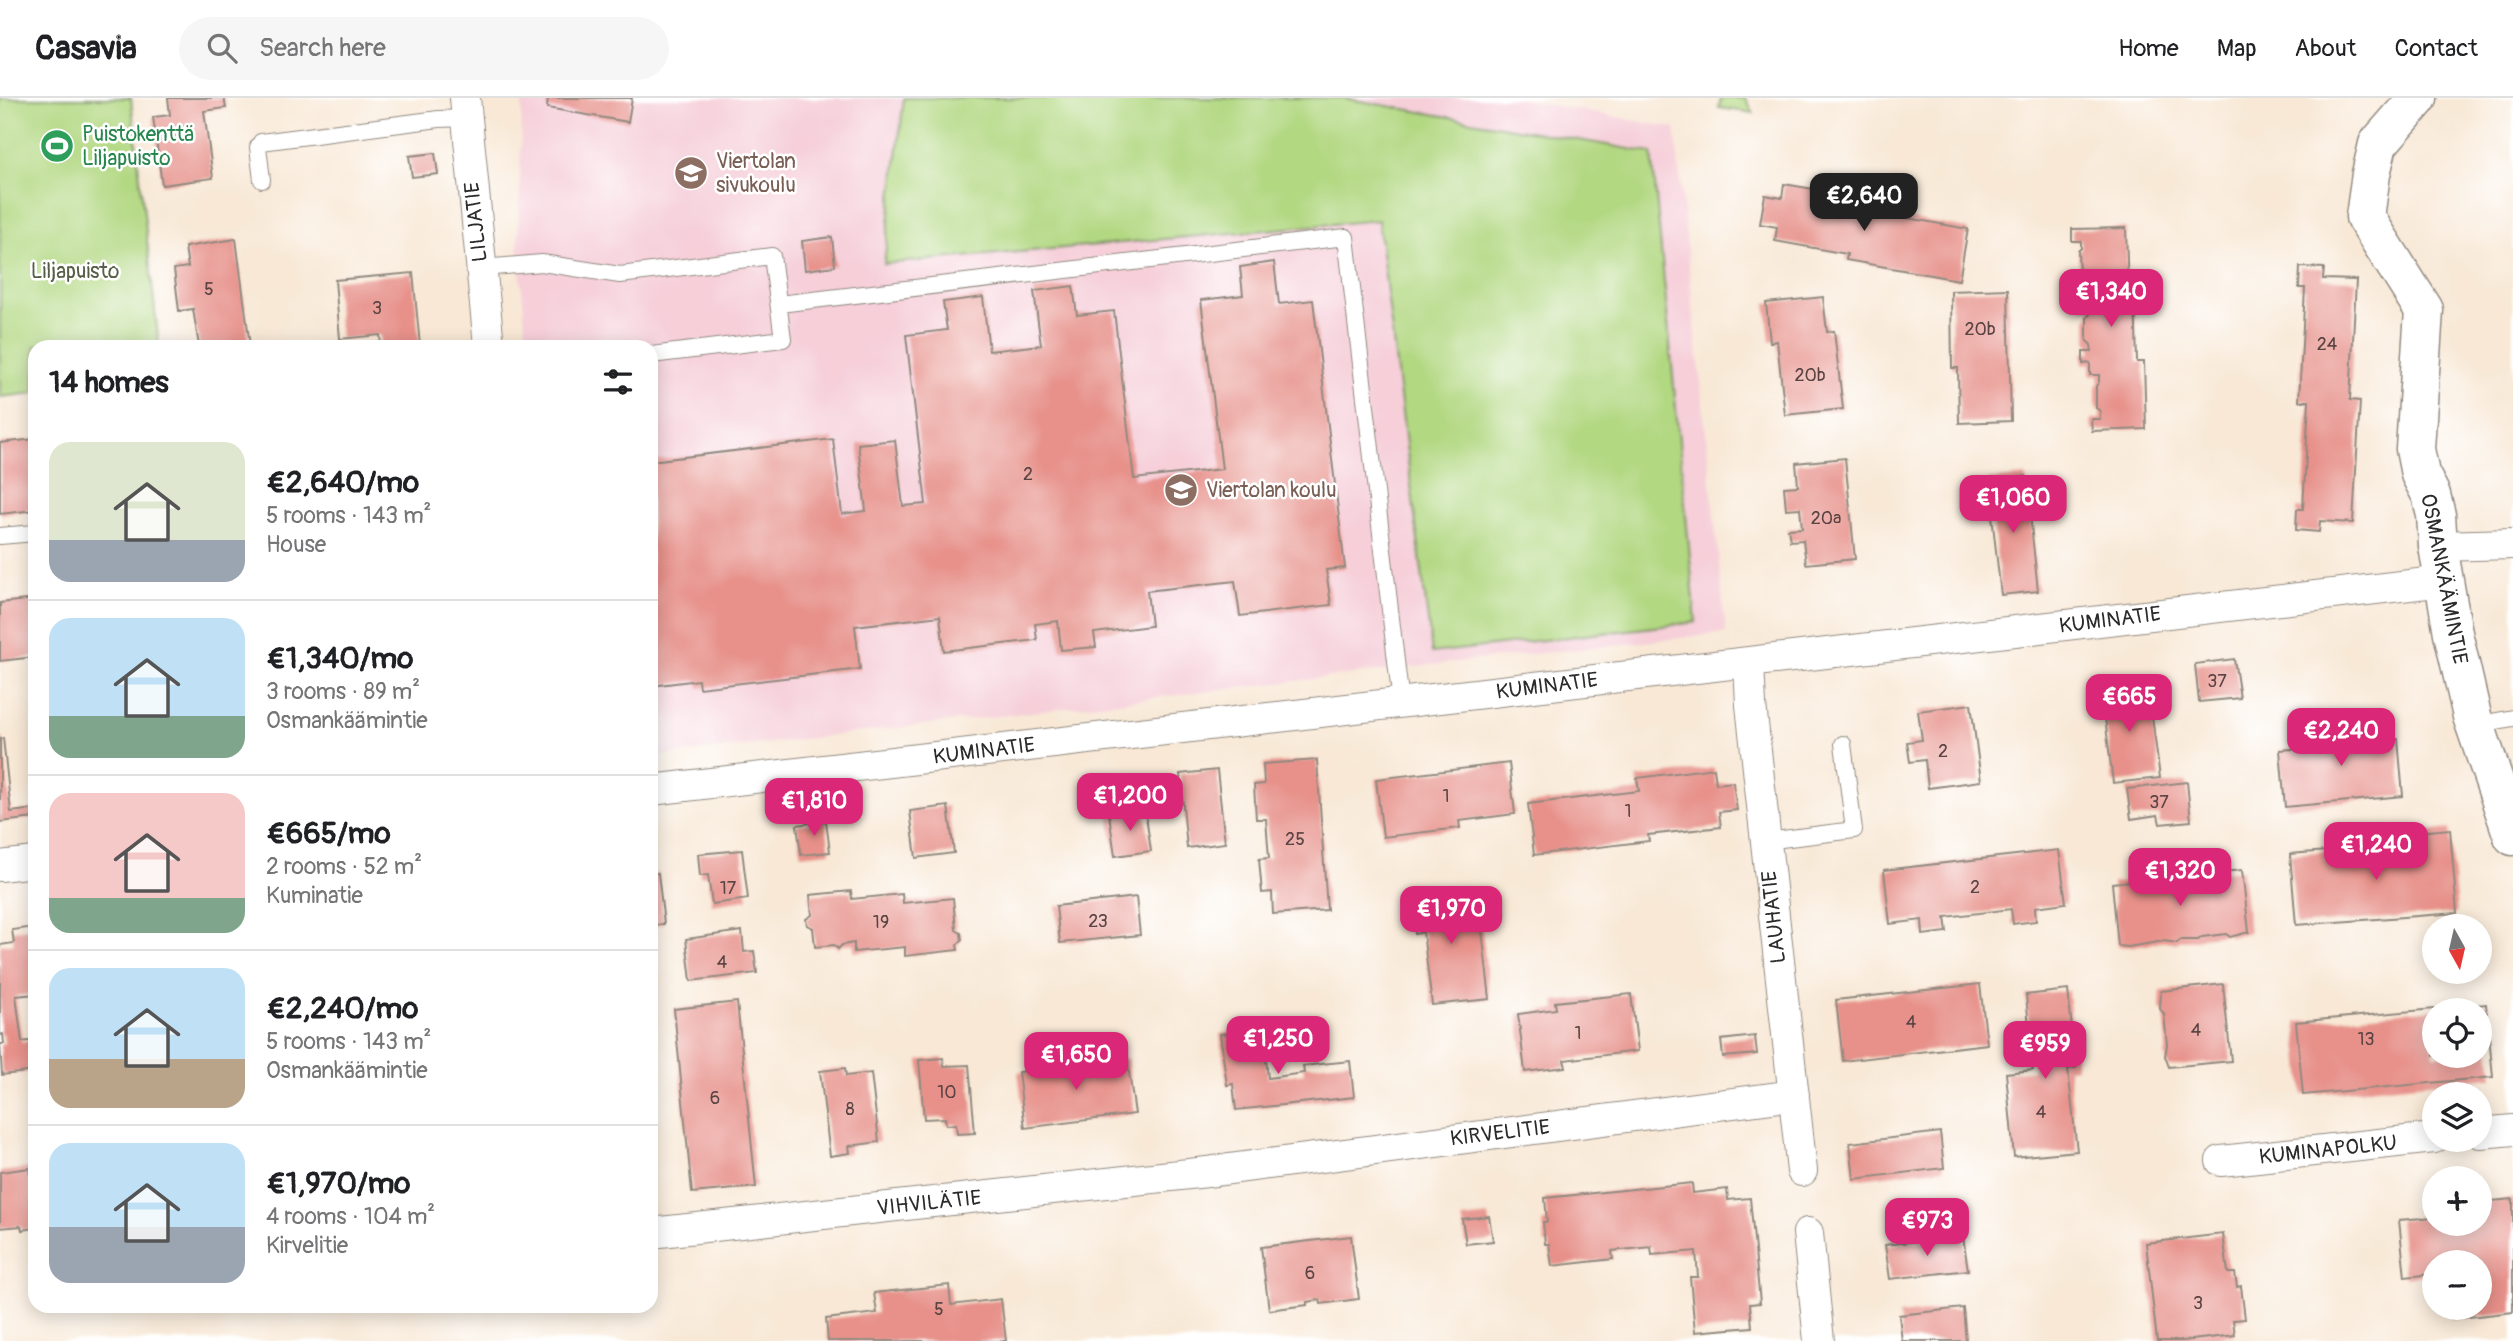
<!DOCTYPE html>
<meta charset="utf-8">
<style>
:root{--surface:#fff;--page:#f6f6f6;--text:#202124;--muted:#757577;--line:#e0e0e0;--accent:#db2777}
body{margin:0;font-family:Pangolin,sans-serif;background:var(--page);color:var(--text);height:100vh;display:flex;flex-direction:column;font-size:26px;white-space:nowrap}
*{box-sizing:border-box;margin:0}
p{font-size:23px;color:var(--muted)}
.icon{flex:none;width:38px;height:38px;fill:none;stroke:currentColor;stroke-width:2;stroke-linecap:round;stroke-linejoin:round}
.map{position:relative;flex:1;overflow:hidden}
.side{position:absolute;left:28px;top:242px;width:630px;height:973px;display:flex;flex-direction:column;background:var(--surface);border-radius:21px;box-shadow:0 4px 18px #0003}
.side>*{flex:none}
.needle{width:46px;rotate:172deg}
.fabs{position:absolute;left:2422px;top:816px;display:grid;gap:14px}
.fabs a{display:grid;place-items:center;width:70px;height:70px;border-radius:50%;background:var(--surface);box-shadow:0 4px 18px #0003;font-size:35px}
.price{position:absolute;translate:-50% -60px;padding:0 16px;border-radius:14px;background:var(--accent);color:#fff;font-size:23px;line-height:46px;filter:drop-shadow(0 2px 4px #0008)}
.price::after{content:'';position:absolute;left:50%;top:42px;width:21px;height:16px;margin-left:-10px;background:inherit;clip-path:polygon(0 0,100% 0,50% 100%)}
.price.on{background:#222;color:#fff}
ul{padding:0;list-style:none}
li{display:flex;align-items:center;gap:21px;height:175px;padding:0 21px}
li+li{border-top:2px solid var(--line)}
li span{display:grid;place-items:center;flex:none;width:196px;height:140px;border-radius:21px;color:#555}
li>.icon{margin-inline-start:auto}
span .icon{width:84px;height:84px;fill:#fffc;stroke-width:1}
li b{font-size:30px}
h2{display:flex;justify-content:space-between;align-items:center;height:84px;padding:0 21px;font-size:30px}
header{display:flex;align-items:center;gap:42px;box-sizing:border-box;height:98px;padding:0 35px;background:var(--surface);border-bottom:2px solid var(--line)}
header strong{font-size:33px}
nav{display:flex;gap:38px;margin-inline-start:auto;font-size:24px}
.search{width:490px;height:63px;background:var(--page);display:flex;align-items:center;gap:18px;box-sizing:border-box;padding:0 24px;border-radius:38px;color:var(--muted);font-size:26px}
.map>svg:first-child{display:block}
.built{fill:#f6cfd9}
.green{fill:#b2d882;stroke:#6e8256;stroke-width:2}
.building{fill:#e7918a}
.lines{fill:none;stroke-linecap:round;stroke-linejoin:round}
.lane-casing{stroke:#928a80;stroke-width:18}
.street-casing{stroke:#928a80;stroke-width:32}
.secondary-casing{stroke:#928a80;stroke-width:41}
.lane{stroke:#fff;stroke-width:16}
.street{stroke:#fff;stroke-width:30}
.secondary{stroke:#fff;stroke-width:38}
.labels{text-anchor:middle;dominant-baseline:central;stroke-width:5;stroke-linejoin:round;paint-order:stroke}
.number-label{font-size:18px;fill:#5a4443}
.leisure-label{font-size:21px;fill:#27864d;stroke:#fff;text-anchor:start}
.education-label{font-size:21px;fill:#785e54;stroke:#fff;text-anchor:start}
.street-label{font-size:21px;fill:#2b2b2b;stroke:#fff}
.park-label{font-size:21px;fill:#545f45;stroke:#fff}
</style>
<header>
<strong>Casavia</strong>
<div class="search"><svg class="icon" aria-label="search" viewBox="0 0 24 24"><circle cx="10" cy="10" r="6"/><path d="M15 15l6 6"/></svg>Search here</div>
<nav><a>Home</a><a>Map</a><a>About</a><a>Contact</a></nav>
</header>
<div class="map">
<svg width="2513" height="1243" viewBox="0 0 2513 1243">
<rect width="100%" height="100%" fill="#fff"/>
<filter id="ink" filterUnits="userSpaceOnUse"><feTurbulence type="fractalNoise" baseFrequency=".0143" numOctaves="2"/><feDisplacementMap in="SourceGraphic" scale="14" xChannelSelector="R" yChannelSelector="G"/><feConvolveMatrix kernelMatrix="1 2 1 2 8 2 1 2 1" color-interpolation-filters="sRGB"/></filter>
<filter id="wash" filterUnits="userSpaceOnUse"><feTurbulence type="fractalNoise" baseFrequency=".00686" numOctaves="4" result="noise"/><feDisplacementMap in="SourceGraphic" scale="28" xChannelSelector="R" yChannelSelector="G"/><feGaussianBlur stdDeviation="1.57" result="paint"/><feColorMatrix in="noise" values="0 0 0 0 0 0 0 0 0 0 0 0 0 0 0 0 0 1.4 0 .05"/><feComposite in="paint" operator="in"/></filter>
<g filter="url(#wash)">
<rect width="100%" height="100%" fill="#f8e8d5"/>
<path class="built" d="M522,0H1514L1675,30L1726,535L1432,567L651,659V248H527L518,149Z"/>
<path class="green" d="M0,0H131L159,248H35V295L0,299Z
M904,0H1343L1652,55L1696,524L1432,555L1378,122L884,166Z
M1721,0H1745L1754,15L1719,10Z"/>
<g id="blocks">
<path class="building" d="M168,0H224L226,10L204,13L213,80L162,87L153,19L170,17Z
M548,0H632L628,24L547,10Z
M435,55L438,76L412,79L409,58Z
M1784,86L1860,99L1858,111L1968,131L1959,182L1846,162L1847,156L1775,143L1777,129L1760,126L1765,97L1782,100Z
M2126,130L2128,197L2135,196L2137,264H2144L2146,331L2092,333L2091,321H2100V313L2096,310V288L2099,284V277H2090V265L2083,266V254H2092L2091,247L2087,243V220L2090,216V210H2082L2081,199H2074L2073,187H2082V179L2079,177L2078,153L2081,150V143H2072V131Z
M832,139L835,168L805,172L802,143Z
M236,141L250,248H199L193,211L179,213L174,171L188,169L185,149Z
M1274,164L1279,206L1313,202L1345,470L1326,472L1331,507L1240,518L1235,483L1147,493L1151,528L1094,535L1096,549L1061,552L1058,523L1035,526L1037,542L944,553L940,518L855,528L860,571L699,590L698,582L651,588V363L833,341L842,416L866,413L858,346L895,342L903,408L926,406L906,237L947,232L943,204L983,199L989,253L1041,247L1034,193L1073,188L1077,217L1114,213L1134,381L1222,371L1201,202L1243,197L1240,169Z
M2300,169L2324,170L2323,181L2356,182L2350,302L2360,303L2353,425L2320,423L2319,434L2296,432L2297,411H2303L2309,303H2299L2305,190H2299Z
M413,175L420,248H381L380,237L340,241L335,182Z
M2008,191L2011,323L1959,325L1958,270H1952L1951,193Z
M1823,199L1827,234L1834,233L1843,311L1785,317L1777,243L1770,244L1766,205Z
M35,341V412L0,416V345Z
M1845,360L1855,461L1806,466L1803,442L1790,443L1788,431L1802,430L1800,410L1786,411L1784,389L1798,388L1796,365Z
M2026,378L2038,493L2001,497L1988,382Z
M35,501V559L0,563V505Z
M2234,561L2240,600L2199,604L2195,566Z
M2125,584L2126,589L2139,588L2142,611L2151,610L2160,680L2113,685L2101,587Z
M1971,606L1981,683L1928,690L1925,662L1910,664L1907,644L1922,642L1918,613Z
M2356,619L2359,644L2398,641L2403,698L2285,709L2280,652L2319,649L2317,623Z
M3,640L11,714L35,711V720L0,724V641Z
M1317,662L1327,812L1273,816L1272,794L1262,795L1259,761L1269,760L1266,721H1256L1254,687L1264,686L1263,666Z
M1509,665L1515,716L1459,723L1460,730L1383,739L1376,681Z
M1714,670L1716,686L1733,684L1737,712L1719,714L1721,729L1648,737L1649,743L1534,757L1528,706L1639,693L1637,680Z
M1217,672L1225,745L1187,750L1180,676Z
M2187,684L2191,723L2160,726L2158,717L2131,721L2127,691Z
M948,708L954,755L916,760L910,713Z
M1145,711L1151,753L1115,758L1109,716Z
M826,723L830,754L801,757L797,727Z
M2450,731L2457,815L2296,827L2290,756L2418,746V734Z
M742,752L748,801L712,806L708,777L700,778L698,756Z
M2059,752L2066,805L2035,809L2036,823L2013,826L2011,811L1945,819L1947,834L1923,837L1922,822L1890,826L1884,772Z
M2242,772L2249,834L2230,839L2226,836L2202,839L2198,842H2180L2177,845L2164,843L2128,849L2118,848L2112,785Z
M658,775L664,826L651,828V776Z
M1469,789L1473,825L1481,824L1490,901L1432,907L1423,834L1415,836L1410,795Z
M851,793L852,801L902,796L903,805L953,800L956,832L961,835L962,842L957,847L958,852L905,858V849L854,854V845L842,847L838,851L834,847L815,849L813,830L807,827L806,821L812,817L810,797Z
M1136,799L1140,837L1060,845L1056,808Z
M35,829V896L16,898L22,944L35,942V973L2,977L0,946H4L3,936L0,937V847L14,845L12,832Z
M742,833L744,854L754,853L757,875L691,883L686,841Z
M1980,886L1987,946L1843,963L1836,902Z
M2223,886L2231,963L2169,969L2165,958L2167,947L2164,916L2160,911L2161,893Z
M2068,892L2076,970L2068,971L2077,1053L2014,1059L2006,975L2033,972L2026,897Z
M1631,896L1638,953L1564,962L1566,969L1525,974L1518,916L1556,911L1555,904Z
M737,904L756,1089L692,1095L674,911Z
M2486,906L2493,979L2303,997L2296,924L2434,911V957H2480V912H2446V910Z
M1263,931L1268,980L1304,975L1303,968L1350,963L1354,999L1236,1012L1233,986L1227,987L1220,936Z
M1755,938L1757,956L1723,959L1721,942Z
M1099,959L1105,964L1127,960L1135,1016L1025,1030L1018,974L1041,971L1045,965L1056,963L1061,969L1084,966L1089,960Z
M943,960L944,968L969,967L975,1035L957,1036L956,1026L946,1027L945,1020L924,1021L919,962Z
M845,970L846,978L871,975L879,1044L849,1048L850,1055L830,1058L820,973Z
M1940,1034L1944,1070L1854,1081L1850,1045Z
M29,1070L30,1076H35V1130L22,1132L21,1128L0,1130V1074Z
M1692,1085L1693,1095L1727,1091L1728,1102L1750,1100L1760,1205L1750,1206L1752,1229L1695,1234L1690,1179H1698L1696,1153L1652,1157L1651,1149L1612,1153L1613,1161L1552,1168L1549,1146H1545L1543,1124H1547L1545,1100Z
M2513,1101V1214L2452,1221L2451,1209H2480V1164H2434V1176L2405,1179L2399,1122L2434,1119V1125H2480V1104Z
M1489,1118L1493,1143L1466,1146L1462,1121Z
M2223,1136L2228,1175H2235L2237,1189L2241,1188L2245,1221L2233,1222L2235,1237L2182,1243H2157L2146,1145Z
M1351,1138L1359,1201L1321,1206L1320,1202L1307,1204V1207L1269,1212L1261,1149Z
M1963,1138L1968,1172L1890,1181L1885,1147Z
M949,1187L951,1207L1001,1201L1006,1243H828L826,1221L877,1215L874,1195Z
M1963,1210L1966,1243H1902L1899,1217Z"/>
</g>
</g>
<g filter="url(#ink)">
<use href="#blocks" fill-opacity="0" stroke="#928a80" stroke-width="2"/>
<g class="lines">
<g class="lane-casing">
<path id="lane" d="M262,82L258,49L261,44L439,21L467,20
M481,170L542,165L620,177L772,158L783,241L651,257
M779,206L1346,139L1401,605
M0,438L35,435
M2475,627L2513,620
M1766,743L1854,732L1843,646"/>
</g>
<g class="street-casing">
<path id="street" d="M465,0L489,248
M2438,448L2513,446
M1749,565L1751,607L1802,1073
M651,692L2444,483
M0,768L35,764
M2480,1035L2513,1032
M2221,1063L2434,1040
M651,1135L1207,1074L1794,997
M1808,1135L1819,1243"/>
</g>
<g class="secondary-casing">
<path id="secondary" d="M2418,0L2378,46L2371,76L2365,119L2424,212L2415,351L2420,376L2431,397L2436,417L2438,448L2453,535L2472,618L2513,738"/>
</g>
<use href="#lane" class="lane"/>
<use href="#street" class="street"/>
<use href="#secondary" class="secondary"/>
</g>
</g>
<defs>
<g id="stadium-disc" transform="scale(1.75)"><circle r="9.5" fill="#2e9e5b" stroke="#fff"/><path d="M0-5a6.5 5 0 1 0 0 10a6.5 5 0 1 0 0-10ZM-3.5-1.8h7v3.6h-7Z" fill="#fff"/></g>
<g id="school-disc" transform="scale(1.75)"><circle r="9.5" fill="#8d6e63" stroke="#fff"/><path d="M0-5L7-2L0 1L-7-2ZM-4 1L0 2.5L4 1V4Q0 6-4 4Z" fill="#fff"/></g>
</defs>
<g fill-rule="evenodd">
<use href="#stadium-disc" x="57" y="48"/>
<use href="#school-disc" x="691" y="75"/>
<use href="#school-disc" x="1181" y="392"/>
</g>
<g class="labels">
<g class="number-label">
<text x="209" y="191">5</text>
<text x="377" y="210">3</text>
<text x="1980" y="231">20b</text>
<text x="2327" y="246">24</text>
<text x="1810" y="277">20b</text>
<text x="1028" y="376">2</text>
<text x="1826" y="420">20a</text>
<text x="2217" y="583">37</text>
<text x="1943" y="653">2</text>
<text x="1446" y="698">1</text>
<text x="2159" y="704">37</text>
<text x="1628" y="713">1</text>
<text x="1295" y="741">25</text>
<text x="1975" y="789">2</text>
<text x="728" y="790">17</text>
<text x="1098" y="823">23</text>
<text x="881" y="824">19</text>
<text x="722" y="864">4</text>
<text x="1911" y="924">4</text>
<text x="2196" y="932">4</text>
<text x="1578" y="935">1</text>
<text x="2366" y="941">13</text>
<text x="947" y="994">10</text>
<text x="715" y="1000">6</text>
<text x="850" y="1011">8</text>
<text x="2041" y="1014">4</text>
<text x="1310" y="1175">6</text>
<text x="2198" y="1205">3</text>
<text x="939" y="1211">5</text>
</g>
<g class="leisure-label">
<text x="82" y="36">Puistokenttä<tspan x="82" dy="24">Liljapuisto</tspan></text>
</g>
<g class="education-label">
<text x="716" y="63">Viertolan<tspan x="716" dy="24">sivukoulu</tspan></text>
<text x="1206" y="392">Viertolan koulu</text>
</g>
<g class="street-label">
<text transform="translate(476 124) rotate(-96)">LILJATIE</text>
<text transform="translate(2444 481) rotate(79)">OSMANKÄÄMINTIE</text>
<text transform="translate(2110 522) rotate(-7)">KUMINATIE</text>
<text transform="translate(1547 588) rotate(-7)">KUMINATIE</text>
<text transform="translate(984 653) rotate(-7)">KUMINATIE</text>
<text transform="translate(1774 819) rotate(-96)">LAUHATIE</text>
<text transform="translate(1500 1035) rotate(-7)">KIRVELITIE</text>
<text transform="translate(2328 1052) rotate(-6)">KUMINAPOLKU</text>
<text transform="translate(929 1105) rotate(-6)">VIHVILÄTIE</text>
</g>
<g class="park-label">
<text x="75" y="173">Liljapuisto</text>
</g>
</g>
</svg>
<div class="fabs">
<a><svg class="needle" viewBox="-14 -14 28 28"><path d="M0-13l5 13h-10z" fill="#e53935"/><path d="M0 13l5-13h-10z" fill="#757577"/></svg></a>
<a><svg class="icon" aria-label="locate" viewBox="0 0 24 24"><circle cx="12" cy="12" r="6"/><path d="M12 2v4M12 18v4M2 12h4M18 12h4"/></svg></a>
<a><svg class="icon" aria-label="layers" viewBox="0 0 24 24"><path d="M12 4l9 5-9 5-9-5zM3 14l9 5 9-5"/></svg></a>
<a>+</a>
<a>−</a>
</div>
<b class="price on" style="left:1864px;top:135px">€2,640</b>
<b class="price" style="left:2111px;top:231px">€1,340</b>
<b class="price" style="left:2013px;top:437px">€1,060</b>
<b class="price" style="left:2129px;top:636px">€665</b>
<b class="price" style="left:2341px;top:670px">€2,240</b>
<b class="price" style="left:1130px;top:735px">€1,200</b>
<b class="price" style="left:814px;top:740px">€1,810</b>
<b class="price" style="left:2376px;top:784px">€1,240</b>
<b class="price" style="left:2180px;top:810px">€1,320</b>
<b class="price" style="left:1451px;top:848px">€1,970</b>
<b class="price" style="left:1278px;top:978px">€1,250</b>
<b class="price" style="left:2045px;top:983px">€959</b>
<b class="price" style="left:1076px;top:994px">€1,650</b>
<b class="price" style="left:1927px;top:1160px">€973</b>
<section class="side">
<h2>14 homes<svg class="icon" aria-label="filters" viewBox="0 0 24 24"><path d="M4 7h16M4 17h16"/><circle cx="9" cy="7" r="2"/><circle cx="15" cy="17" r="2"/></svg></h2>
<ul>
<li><span style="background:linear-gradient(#dfe7d0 70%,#9aa5b1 0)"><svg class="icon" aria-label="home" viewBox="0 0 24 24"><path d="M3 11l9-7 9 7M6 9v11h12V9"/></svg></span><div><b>€2,640/mo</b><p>5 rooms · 143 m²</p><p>House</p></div></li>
<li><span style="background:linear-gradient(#bfe0f5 70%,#7fa58c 0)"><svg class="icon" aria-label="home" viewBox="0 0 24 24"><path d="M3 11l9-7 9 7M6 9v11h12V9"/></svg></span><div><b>€1,340/mo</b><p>3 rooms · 89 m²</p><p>Osmankäämintie</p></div></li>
<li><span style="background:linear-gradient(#f6c9c9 75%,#7fa58c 0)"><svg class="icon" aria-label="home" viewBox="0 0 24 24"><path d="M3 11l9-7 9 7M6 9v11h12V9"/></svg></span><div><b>€665/mo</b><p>2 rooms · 52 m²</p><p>Kuminatie</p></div></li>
<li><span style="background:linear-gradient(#bfe0f5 65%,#b9a48a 0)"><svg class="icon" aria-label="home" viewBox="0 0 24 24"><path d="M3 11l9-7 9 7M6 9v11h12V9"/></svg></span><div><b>€2,240/mo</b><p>5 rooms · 143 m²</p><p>Osmankäämintie</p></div></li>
<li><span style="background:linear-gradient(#bfe0f5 60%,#9aa5b1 0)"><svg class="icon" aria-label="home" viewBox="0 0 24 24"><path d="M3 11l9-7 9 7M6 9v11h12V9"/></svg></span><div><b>€1,970/mo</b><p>4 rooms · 104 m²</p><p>Kirvelitie</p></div></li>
</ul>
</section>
</div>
